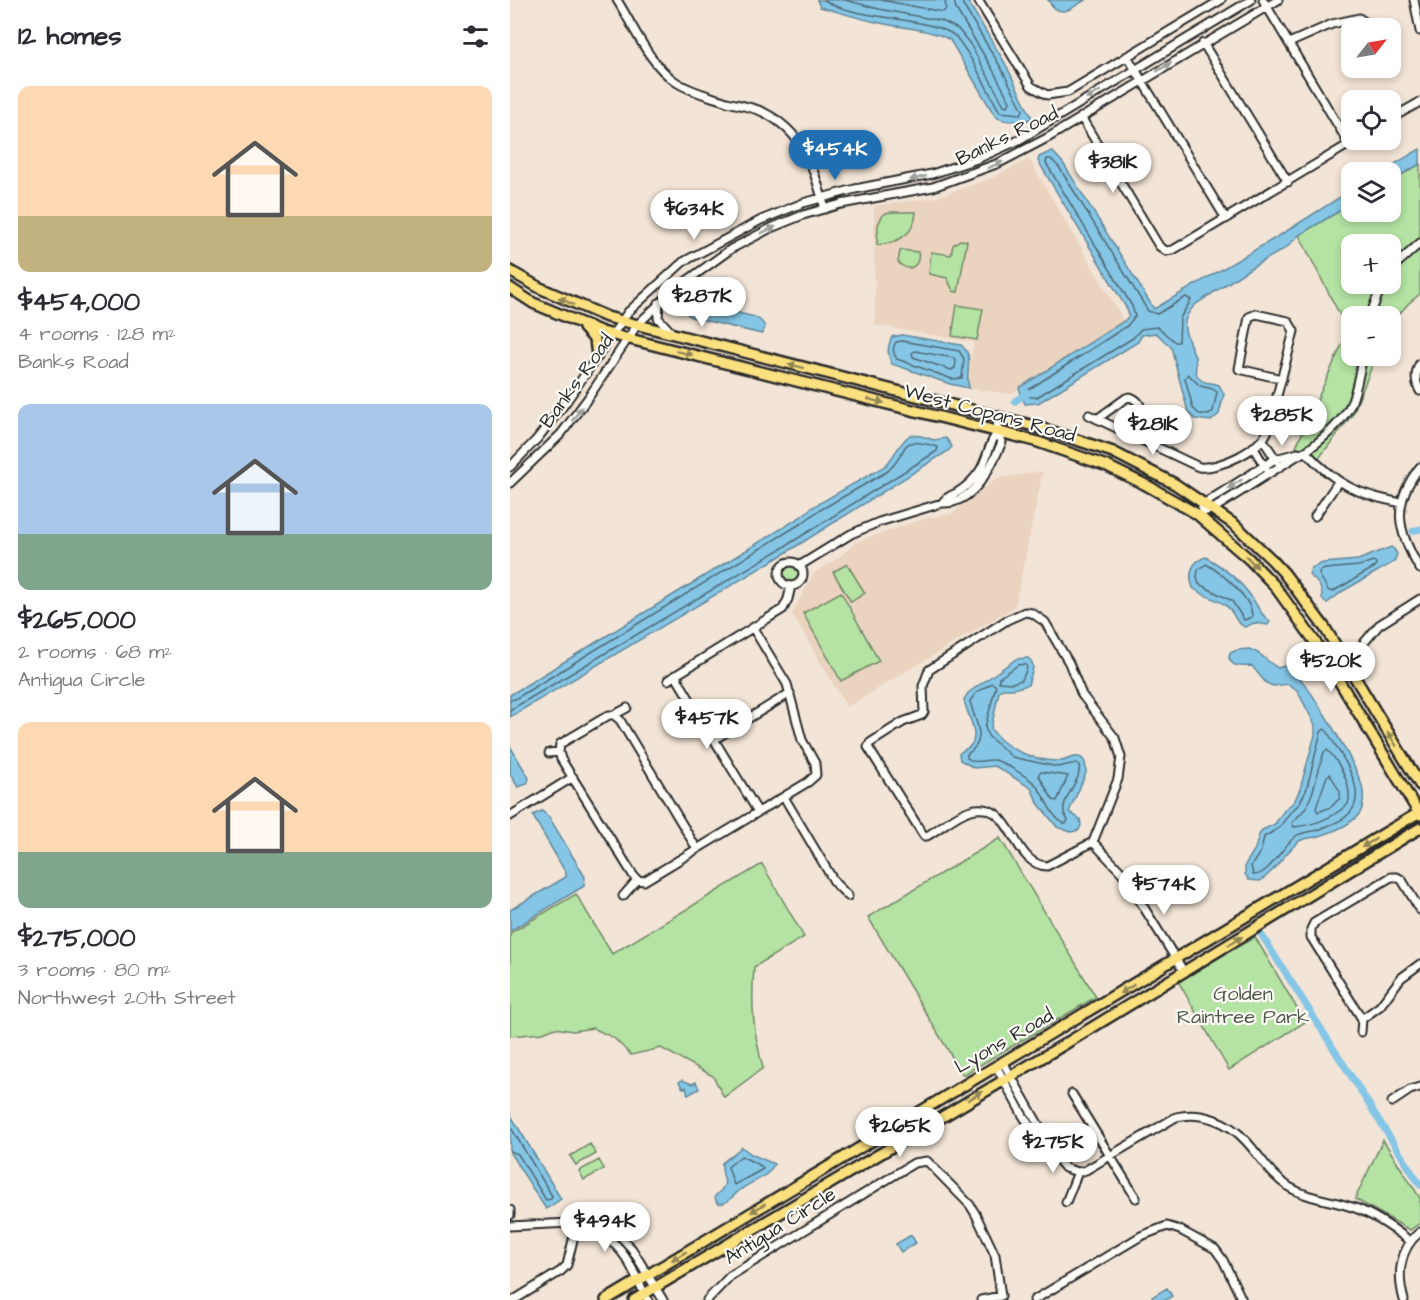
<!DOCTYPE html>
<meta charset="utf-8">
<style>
:root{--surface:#fff;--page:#f7f7f7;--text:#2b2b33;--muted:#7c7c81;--accent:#1f6fb2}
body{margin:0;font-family:"Architects Daughter",sans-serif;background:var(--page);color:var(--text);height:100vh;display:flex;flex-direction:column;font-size:22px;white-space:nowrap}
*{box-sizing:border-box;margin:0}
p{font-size:20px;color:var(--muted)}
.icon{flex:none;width:33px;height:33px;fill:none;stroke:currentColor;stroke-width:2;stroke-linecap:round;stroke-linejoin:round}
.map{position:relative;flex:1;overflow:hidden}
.drawer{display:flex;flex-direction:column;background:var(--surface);width:510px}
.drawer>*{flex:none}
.needle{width:39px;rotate:59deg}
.fabs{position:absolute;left:831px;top:18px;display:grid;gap:12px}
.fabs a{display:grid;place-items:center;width:60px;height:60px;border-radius:12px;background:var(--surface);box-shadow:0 3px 9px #0003;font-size:30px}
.price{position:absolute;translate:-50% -51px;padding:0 14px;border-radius:21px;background:#fff;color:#222;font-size:20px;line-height:39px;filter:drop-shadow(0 2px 3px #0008)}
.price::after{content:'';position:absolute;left:50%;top:36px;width:18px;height:14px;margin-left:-9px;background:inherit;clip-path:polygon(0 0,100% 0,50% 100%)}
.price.on{background:var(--accent);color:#fff}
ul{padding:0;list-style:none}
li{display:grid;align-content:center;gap:12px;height:318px;padding:0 18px}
li span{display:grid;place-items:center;height:186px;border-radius:12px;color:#555}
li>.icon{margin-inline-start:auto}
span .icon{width:108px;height:108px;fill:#fffc;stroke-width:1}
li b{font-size:26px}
h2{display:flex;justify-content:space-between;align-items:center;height:72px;padding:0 18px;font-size:26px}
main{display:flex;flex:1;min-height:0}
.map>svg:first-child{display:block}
.built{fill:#ead3bf}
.green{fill:#b4e3a3;stroke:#708767;stroke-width:1.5;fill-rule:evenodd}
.water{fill:#85c6e6;stroke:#61889b;stroke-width:1.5}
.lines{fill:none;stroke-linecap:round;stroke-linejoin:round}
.shore{stroke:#4f6976;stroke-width:1.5}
.canal{stroke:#85c6e6;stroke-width:7}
.minor-casing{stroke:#2b2b2b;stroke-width:11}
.major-casing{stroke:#2b2b2b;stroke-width:14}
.minor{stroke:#fdfcf7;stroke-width:7}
.major{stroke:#fbe080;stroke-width:9}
.oneway{fill:#9e9e9b}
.oneway2{fill:#938656}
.labels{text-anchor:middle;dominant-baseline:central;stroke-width:4.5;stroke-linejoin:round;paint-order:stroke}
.street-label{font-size:20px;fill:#2b2b2b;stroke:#fdfcf7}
.park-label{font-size:20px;fill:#4d5949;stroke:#fdfcf7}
</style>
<main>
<section class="drawer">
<h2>12 homes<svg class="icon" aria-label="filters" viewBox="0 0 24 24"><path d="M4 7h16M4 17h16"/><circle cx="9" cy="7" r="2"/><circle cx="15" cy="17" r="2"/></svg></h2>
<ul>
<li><span style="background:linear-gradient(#ffd9b3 70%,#c2b280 0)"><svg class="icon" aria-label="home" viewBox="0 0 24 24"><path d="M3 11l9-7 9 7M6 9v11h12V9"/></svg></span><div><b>$454,000</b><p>4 rooms · 128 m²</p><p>Banks Road</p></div></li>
<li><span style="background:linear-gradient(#a9c7e8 70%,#7fa58c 0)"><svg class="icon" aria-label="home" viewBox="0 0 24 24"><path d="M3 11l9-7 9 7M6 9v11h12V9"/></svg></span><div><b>$265,000</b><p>2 rooms · 68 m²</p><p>Antigua Circle</p></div></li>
<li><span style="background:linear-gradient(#ffd9b3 70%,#7fa58c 0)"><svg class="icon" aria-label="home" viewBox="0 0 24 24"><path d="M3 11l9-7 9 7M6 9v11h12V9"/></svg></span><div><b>$275,000</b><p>3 rooms · 80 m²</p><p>Northwest 20th Street</p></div></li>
</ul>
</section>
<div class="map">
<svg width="910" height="1300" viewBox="0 0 910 1300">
<rect width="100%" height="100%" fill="#f2e4d6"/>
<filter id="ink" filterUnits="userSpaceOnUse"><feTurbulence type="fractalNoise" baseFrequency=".0167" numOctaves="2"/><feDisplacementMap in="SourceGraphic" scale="12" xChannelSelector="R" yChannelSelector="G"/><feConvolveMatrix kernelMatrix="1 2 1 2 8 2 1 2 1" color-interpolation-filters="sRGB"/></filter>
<g filter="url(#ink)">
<path class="built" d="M519,159L614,321L501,394L459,388L458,372L464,342L365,325L364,206L428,197L482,178Z
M533,471L505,606L337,707L282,614L303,574L331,556L346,542L416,518L442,514L486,479Z"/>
<path class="green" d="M910,164V294L899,303L881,323L880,316H842V356H866L843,414L809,458L786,447L838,331L789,235L841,204L842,212H880L881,181ZM842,244H880V284H842Z
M382,212H406C405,234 388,243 367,245L368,225L372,216L376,213Z
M450,240L457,241L448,292L443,291L437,278L419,274L421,252L441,255L443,245Z
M392,250L408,252C411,266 398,274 388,262L390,251Z
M447,305L473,309L467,340L442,336Z
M337,564L355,593L341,602L323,572Z
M274 574a7 7 0 1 1 14 0a7 7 0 1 1-14 0Z
M331,592L369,661L331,681L293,613Z
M490,838L586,997L453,1075L358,917Z
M252,864L294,937L244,967C241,1006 243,1030 253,1068L214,1097L203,1076L151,1048L121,1055L104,1038L83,1028L63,1031L45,1028L33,1033L0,1036V933L66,894L102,954Z
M745,937L795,1022L719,1070L668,981Z
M873,1140L910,1198V1223L900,1230L845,1199Z
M80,1144L86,1154L66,1165L60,1156Z
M89,1160L94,1169L74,1180L69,1171Z"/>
<path class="water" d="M307,0H457L495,63L522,118C514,123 492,122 485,116L440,40C418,28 390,28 366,22C347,18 329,12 310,7Z
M538,0H575C559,10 550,19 538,0Z
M910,149V164L881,181L880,172H871Z
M542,151L553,163L644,309L772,234L841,190V204L789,235L776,248L739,269L686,304C665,324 678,336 685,357C687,365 683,374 691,380C696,384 703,382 709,385L714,394L709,414L701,421L685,419L678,412L661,347L646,333L632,335L628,342L528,403L515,404L509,388L614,321L619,316L617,309L528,161L529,157Z
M211,277L218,278L215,291V305C231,320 247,310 255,327L252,334L181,317L176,313L174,305Z
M392,335L451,345C462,355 458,359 458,373C457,378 458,383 459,388L440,384L382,364C377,354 377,347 382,337Z
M400,435L411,436L424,440L436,438L442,447L438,451L277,552L0,717V695L292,516L301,508L375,466C385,456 388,444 400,435Z
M881,547L884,549L887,554L884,562L833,591L817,603L812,599C813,588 808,581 799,575L801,568L813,563L848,560Z
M696,557C712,566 730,581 740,595C748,605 749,614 760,621L758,625L744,623L735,627C723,622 725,611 715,605C705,598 693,596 683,588C678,575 681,561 696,557Z
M739,649C753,653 756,662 768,668C772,666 776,665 780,668C798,681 845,763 852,786C854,793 854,806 850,813C841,825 820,833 806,837C800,838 793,838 788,842C774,854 766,871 750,881L739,880L735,874V865L745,849L749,835L752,830L765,824L775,809L784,802L790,789L805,735V725L787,690L778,684L763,686L756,683L742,666C733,666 723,669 719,658L720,653L727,650Z
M518,658C528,665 520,675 518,685L503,689H492L489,692L481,728C493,749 527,762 551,761C557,761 563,755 569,757C576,759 576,767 576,773L559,812L570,819L571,825L569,830L561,832L547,827L528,803L521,788L485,766L464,768L450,760L449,754C452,750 458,749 461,745C470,734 456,712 454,700L458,693L506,659Z
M0,746L19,778L17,784L8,787L0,774Z
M32,811L39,817L75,877L74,886L0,931V910L56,877V873L24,818L23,815Z
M172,1080L182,1084L186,1082L189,1089L178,1095L176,1087L173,1088L169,1082Z
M0,1114L51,1199L36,1209L0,1153Z
M232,1147L241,1154L264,1164C258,1178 244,1180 233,1188C224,1193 221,1203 209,1204L206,1201L205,1196C223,1181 210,1180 212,1163Z
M401,1235L406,1243L391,1252L386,1244Z
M657,1288L662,1296L656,1300H644L642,1297Z"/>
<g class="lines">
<path class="shore" d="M314,0C342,20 427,17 446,37C462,55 477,90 490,112L511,114L513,110L490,66L453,5L452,0
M335,0L369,9L432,21L448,29L460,44L494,105L498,106L500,102L483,70L446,9L444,0
M371,0L433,12L436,9L435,0
M537,159H541L549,167L638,311L647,314L676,297L681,300L670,318L669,342H665L647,327L631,329L623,338L527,397H520L517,394L518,390L617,326L625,316L622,306L536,163Z
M207,290L209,292L210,306L215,314L214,317L183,310V306Z
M392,341L449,351L454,359L452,378L442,379L387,359C383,354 382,347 386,342Z
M405,351L444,358L446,361L445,368L441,370L403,357L402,353Z
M678,374L690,386L703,389L707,392L703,411L699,415L689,414L683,408L675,378Z
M863,561L866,563L865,567L822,592L818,590L809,574L810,571L815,569L849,566Z
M696,564C712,573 743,599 742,617L734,620L722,601L689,584L687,577L688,570Z
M515,664L517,668L512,680L502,683L489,682V678L508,665Z
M482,683L486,686L475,727L478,736L502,757L548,767L566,763L569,765C573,784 543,802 558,820L556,824C541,820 535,794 525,784C521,779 490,760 484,760C473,759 467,765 457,758V754C480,740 464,721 460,701L467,692Z
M0,700L5,699L41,677L295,521L305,513L378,471C403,448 384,435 428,447L427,451L274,547L0,710
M814,729L817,731C832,758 870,804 825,823C819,825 814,828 808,830C801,832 792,832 786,836C773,845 759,876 743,875L741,866L751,851L754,837L769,828L780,813L789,804L796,791L811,732Z
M817,750C829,761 843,787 838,804C823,818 804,825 784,827L782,823L795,809L802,794L814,752Z
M532,772L558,776L547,801L543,800L529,776V773Z
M820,774L830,792V798L821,807L808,812L806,808L817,776Z
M0,1126L42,1196L41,1199L36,1200L8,1154L0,1151
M231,1156L251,1166L253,1169L224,1185L218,1167Z"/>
<path class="canal" d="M505,401L518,393
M903,531L910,529
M751,934L910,1185"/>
<g class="minor-casing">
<path id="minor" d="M107,0C124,27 139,64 166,82C181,92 200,96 217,102C229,105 242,107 253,112C295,133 303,167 315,209
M468,0L521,86L537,95L558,92L711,0
M753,0L839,144
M904,0L910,31
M693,43L778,182
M779,43L822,24L849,18L858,24L859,28
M617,56L716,219
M571,117L649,246L656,251L663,250L846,140
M880,119L910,102
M880,270L910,243
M149,303L148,318L161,332
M860,316L872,284
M910,363C905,372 905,382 910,391
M579,415L689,467C708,470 752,449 758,430L784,331L778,321L746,314L739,317L729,369L772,379
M587,419L616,398L620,397C639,404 628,422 621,435
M753,440L767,461
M743,447L756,468
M796,452C826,485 849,495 892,503
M0,467L27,439L56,402L118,312L173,262L251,220L293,203L345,189L422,174L467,159L509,140L741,0
M910,467C881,504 887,531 910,569
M0,483L51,434L78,398L127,325L164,290L221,249L261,228L293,215L331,204L423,187L489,163L539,137L768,0
M432,503C437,496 441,496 448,492C456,487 464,479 469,472C478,459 478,443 488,432
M692,507L695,503L765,459L788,453
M687,514L703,509L785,457C803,449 831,424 840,406C847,391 849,372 853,356
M805,516L828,482
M269 574a12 12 0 1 1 24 0a12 12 0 1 1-24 0Z
M289,566L341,534L369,522L432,503C463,505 482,466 492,442L488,432L487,416
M515,612L522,613L535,622L559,663L572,695L605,738L611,757L608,779L583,842L537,866C501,865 504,799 461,810C446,814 431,828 417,836H414L358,747L360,743L393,722L412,715L414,712L413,686L419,670L497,620Z
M853,644L869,625L910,599
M165,675L248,812
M158,680L273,609L278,599L281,586
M104,715L110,720L187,849
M205,739L280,693
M49,752L51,759L123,875L127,880
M39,753L49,752L50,744L99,715H104L117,708
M274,797L325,883L338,896
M0,816L63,777
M583,842L613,874L674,972
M113,896L127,880L134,881L298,782L306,775L305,763L292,740L277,684L243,628
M852,1019L870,1006L891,978L910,964
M851,1032L852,1019L801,937V929L804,923L881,877H887L892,880L910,910
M493,1062L536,1138L538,1148
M486,1066L512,1114L532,1145L538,1148L555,1168L568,1172
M562,1094L626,1198
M882,1102L900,1090L910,1087
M568,1172L576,1170L666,1117C691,1111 718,1121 736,1141C751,1157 760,1175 779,1187C799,1199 823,1200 845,1208C865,1215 883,1228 900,1241
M556,1202L568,1172
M0,1210V1215
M67,1223C76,1229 87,1232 96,1238C119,1252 125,1278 138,1300
M0,1226L80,1222L93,1225L112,1238L122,1249L153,1300
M4,1300L51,1271L57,1265L67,1223
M197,1300L220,1276L404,1163L417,1161L460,1205L466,1215L485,1255L491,1296L471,1300
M524,1300L631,1236L657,1226L670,1230L705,1249L713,1260L732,1300
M894,1300C887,1275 889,1249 910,1232"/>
</g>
<g class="major-casing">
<path id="major" d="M0,271L30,288L97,317L528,427L603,452L665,484L725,525L762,560L774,573L815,628L910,785
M0,288L23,303L92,332L525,441L597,466L638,486L687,514L739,559L764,585L808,646L910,815
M74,328L85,340L87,356
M96,1300L910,812
M124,1300L555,1044L910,828"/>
</g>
<use href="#minor" class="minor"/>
<use href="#major" class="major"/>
</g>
<defs><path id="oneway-solid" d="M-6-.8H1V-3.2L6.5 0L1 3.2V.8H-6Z" transform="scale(1.5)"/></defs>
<g class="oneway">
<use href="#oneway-solid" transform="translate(654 67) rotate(-31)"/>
<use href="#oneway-solid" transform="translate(583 95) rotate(149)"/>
<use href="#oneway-solid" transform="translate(485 165) rotate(-24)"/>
<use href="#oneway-solid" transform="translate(408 178) rotate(167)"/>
<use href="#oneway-solid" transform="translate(258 230) rotate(-25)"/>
<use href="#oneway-solid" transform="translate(67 414) rotate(-54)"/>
<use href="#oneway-solid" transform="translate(725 484) rotate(148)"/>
</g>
<g class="oneway2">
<use href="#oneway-solid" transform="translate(56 301) rotate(-155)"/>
<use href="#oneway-solid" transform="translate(174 353) rotate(14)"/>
<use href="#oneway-solid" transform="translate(286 366) rotate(-166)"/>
<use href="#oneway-solid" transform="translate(366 401) rotate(14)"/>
<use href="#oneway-solid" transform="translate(742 562) rotate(45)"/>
<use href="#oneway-solid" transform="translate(882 739) rotate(-122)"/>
<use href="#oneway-solid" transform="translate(859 843) rotate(149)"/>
<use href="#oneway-solid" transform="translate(725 941) rotate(-31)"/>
<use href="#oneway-solid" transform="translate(617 989) rotate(149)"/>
<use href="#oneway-solid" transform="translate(465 1096) rotate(-31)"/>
<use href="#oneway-solid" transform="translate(248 1208) rotate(149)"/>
<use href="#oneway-solid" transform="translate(169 1256) rotate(149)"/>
</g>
</g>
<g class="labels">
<g class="street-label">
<text transform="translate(497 136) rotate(-26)">Banks Road</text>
<text transform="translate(67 381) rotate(-54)">Banks Road</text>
<text transform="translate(480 413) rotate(15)">West Copans Road</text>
<text transform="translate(494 1041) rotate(-30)">Lyons Road</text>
<text transform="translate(270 1226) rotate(-32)">Antigua Circle</text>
</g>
<g class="park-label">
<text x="733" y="994">Golden<tspan x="733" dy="23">Raintree Park</tspan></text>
</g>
</g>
</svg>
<div class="fabs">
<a><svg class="needle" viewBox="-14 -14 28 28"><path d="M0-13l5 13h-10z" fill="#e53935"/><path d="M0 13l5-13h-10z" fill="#7c7c81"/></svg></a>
<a><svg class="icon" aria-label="locate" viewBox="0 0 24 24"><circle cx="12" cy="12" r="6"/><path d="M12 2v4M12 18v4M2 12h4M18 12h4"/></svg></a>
<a><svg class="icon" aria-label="layers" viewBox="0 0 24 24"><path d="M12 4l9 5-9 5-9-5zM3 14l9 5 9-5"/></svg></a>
<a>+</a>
<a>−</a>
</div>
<b class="price on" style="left:325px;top:181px">$454K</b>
<b class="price" style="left:603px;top:194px">$381K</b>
<b class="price" style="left:184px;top:241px">$634K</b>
<b class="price" style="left:192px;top:328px">$287K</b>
<b class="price" style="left:772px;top:447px">$285K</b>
<b class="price" style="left:643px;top:456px">$281K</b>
<b class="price" style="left:821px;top:693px">$520K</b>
<b class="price" style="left:197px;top:750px">$457K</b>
<b class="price" style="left:654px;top:916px">$574K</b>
<b class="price" style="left:390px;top:1158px">$265K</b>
<b class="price" style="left:543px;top:1174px">$275K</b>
<b class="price" style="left:95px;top:1253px">$494K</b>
</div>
</main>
